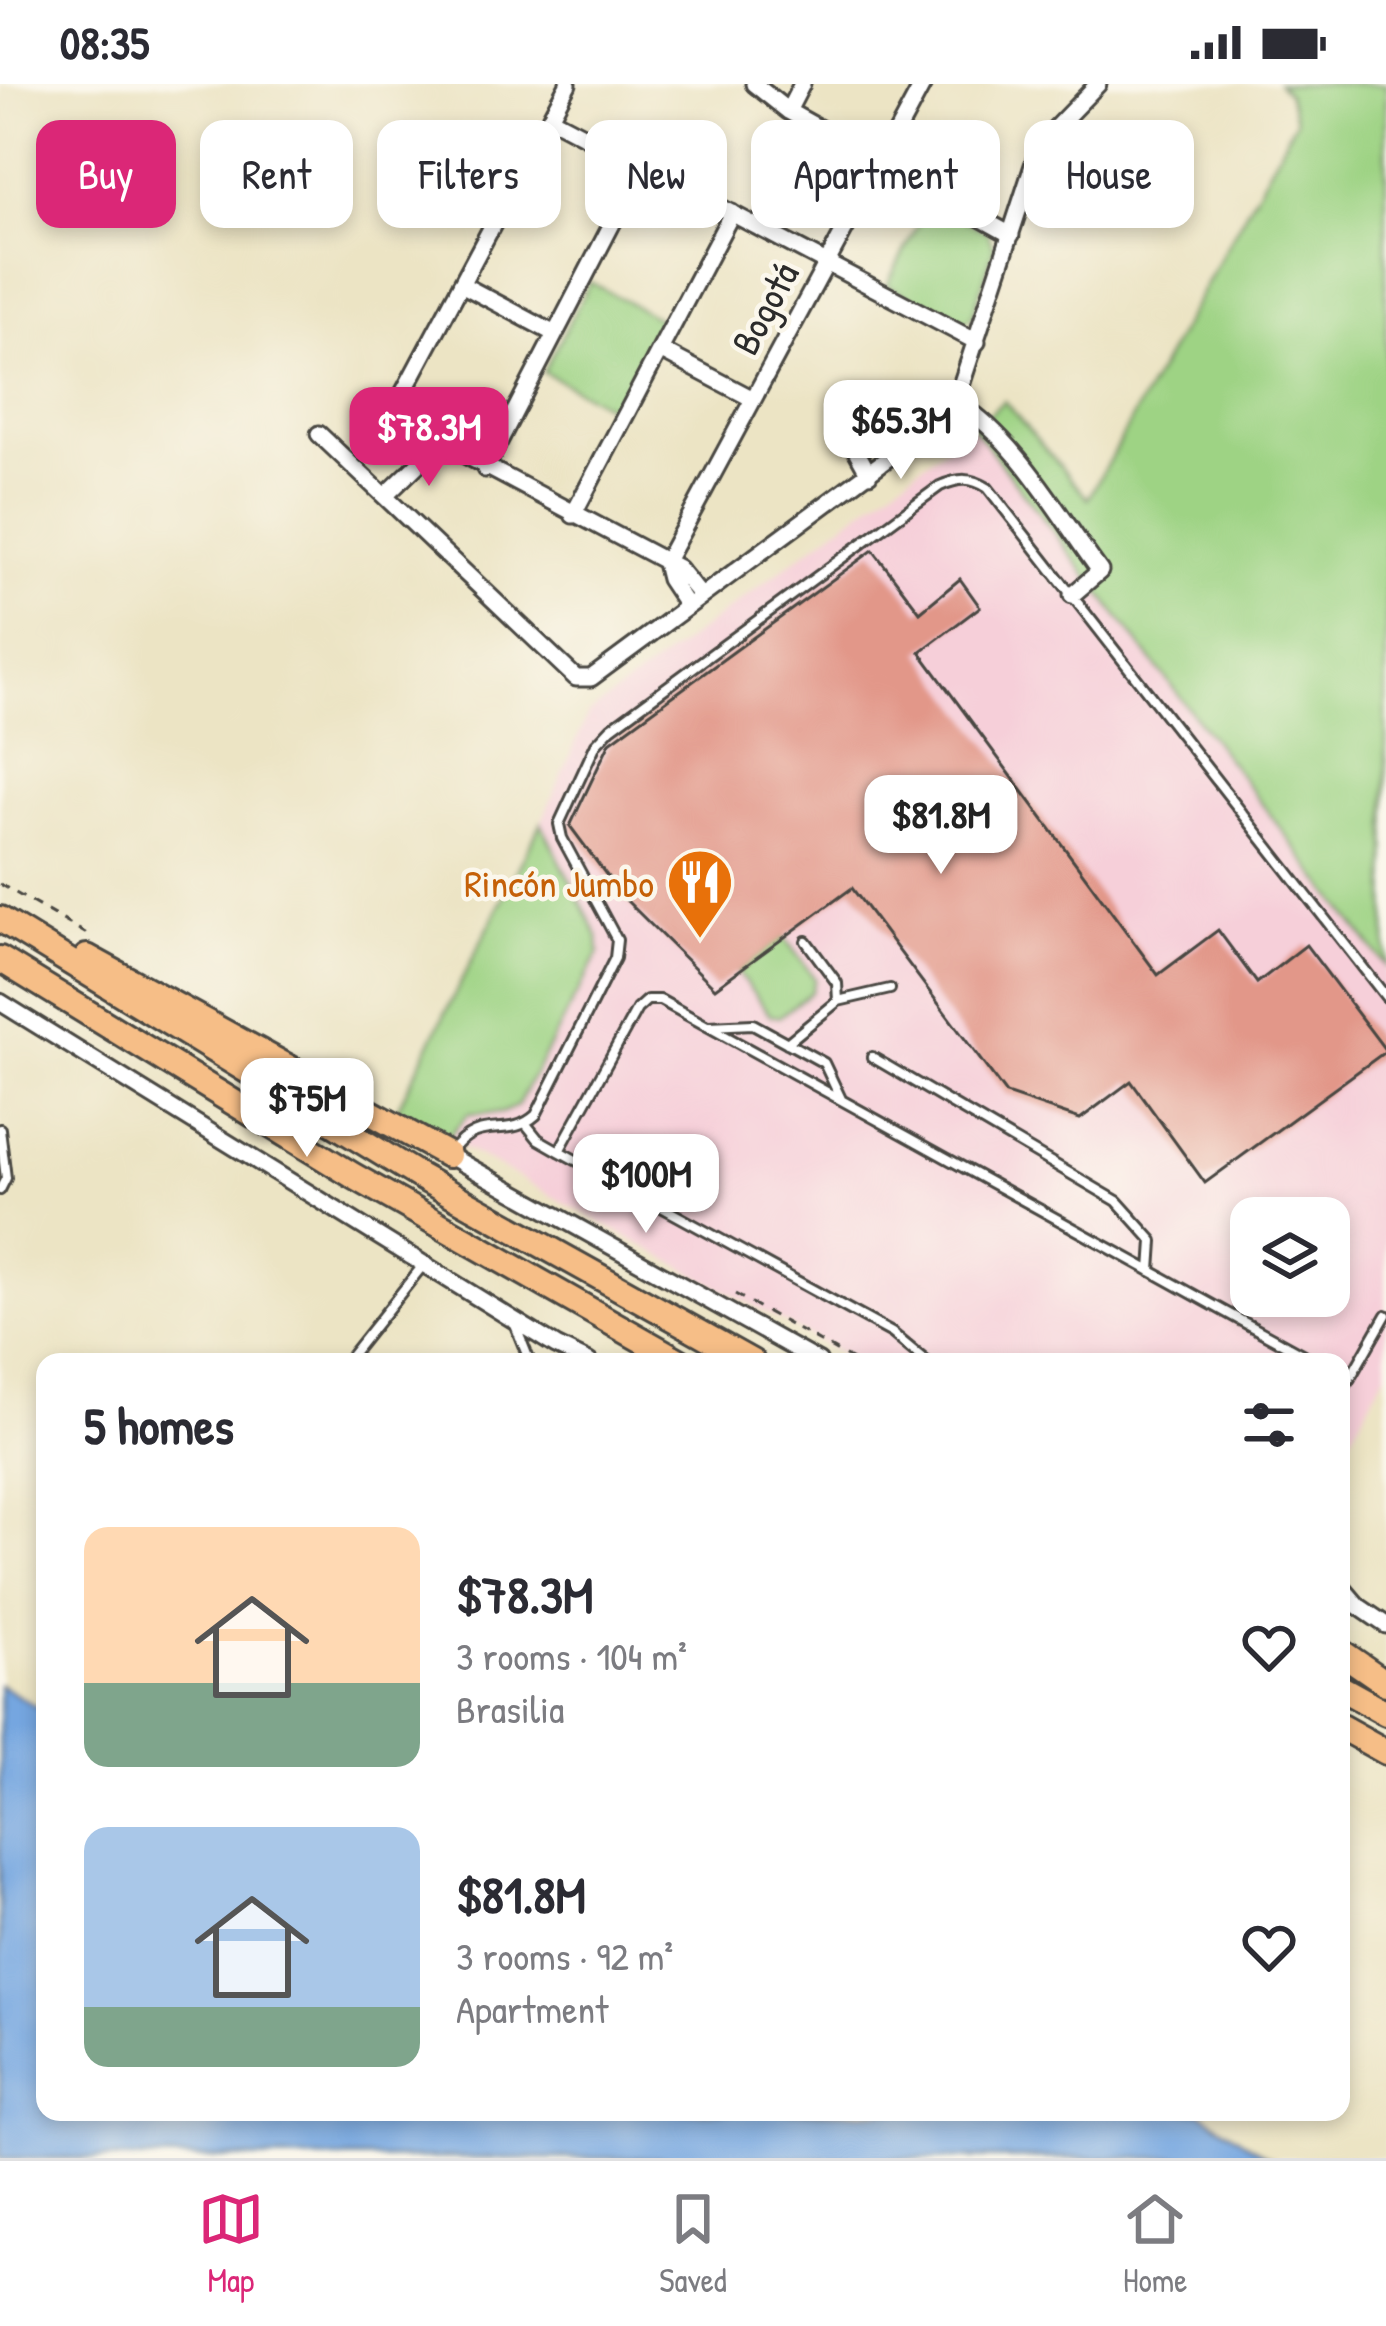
<!DOCTYPE html>
<meta charset="utf-8">
<style>
:root{--surface:#fff;--page:#f2f2f3;--text:#2b2b33;--muted:#7c7c81;--line:#e1e1e2;--accent:#db2777}
body{margin:0;font-family:"Patrick Hand",sans-serif;background:var(--page);color:var(--text);height:100vh;display:flex;flex-direction:column;font-size:45px;white-space:nowrap}
*{box-sizing:border-box;margin:0}
p{font-size:39px;color:var(--muted)}
.icon{flex:none;width:66px;height:66px;fill:none;stroke:currentColor;stroke-width:2;stroke-linecap:round;stroke-linejoin:round}
.map{position:relative;flex:1;overflow:hidden}
.drawer{position:absolute;left:36px;top:1269px;width:1314px;height:768px;display:flex;flex-direction:column;background:var(--surface);border-radius:24px;box-shadow:0 6px 18px #0003}
.drawer>*{flex:none}
.hud{position:absolute;left:36px;top:36px;width:1314px;height:108px;display:flex;gap:24px}
.tools{position:absolute;left:1230px;top:1113px;display:grid;gap:24px}
.tools a{display:grid;place-items:center;width:120px;height:120px;border-radius:24px;background:var(--surface);box-shadow:0 6px 18px #0003;font-size:60px}
.price{position:absolute;translate:-50% -102px;padding:0 27px;border-radius:24px;background:#fff;color:#222;font-size:39px;line-height:78px;filter:drop-shadow(0 3px 6px #0008)}
.price::after{content:'';position:absolute;left:50%;top:72px;width:36px;height:27px;margin-left:-18px;background:inherit;clip-path:polygon(0 0,100% 0,50% 100%)}
.price.current{background:var(--accent);color:#fff}
ul{padding:0;list-style:none}
li{display:flex;align-items:center;gap:36px;height:300px;padding:0 48px}
li span{display:grid;place-items:center;flex:none;width:336px;height:240px;border-radius:24px;color:#555}
li>.icon{margin-inline-start:auto}
span .icon{width:144px;height:144px;fill:#fffc;stroke-width:1}
li b{font-size:51px}
h2{display:flex;justify-content:space-between;align-items:center;height:144px;padding:0 48px;font-size:51px}
.pill{padding:0 42px;border-radius:24px;background:var(--surface);box-shadow:0 6px 18px #0003;font-size:42px;line-height:108px}
.pill.current{background:var(--accent);color:#fff}
.status{display:flex;justify-content:space-between;align-items:center;height:84px;padding:0 60px;background:var(--surface);direction:ltr}
.status svg{height:33px;fill:currentColor}
.dock{display:flex;justify-content:space-around;align-items:center;height:168px;border-top:3px solid var(--line);background:var(--surface);font-size:33px;color:var(--muted)}
.dock a{display:grid;justify-items:center;gap:6px}
.dock .current{color:var(--accent)}
.map>svg:first-child{display:block}
.built{fill:#f6cfd9;fill-rule:evenodd}
.green{fill:#9ed384;stroke:#647f58;stroke-width:3}
.water{fill:#75a6e0;stroke:#506886;stroke-width:3}
.building{fill:#e29789}
.lines{fill:none;stroke-linecap:round;stroke-linejoin:round}
.lane-casing{stroke:#484742;stroke-width:14}
.street-casing{stroke:#484742;stroke-width:21}
.primary-casing{stroke:#484742;stroke-width:30}
.path{stroke:#484742;stroke-width:3;stroke-dasharray:9 9;stroke-linecap:butt}
.lane{stroke:#fff;stroke-width:8}
.street{stroke:#fff;stroke-width:15}
.primary{stroke:#f6be87;stroke-width:24}
.labels{text-anchor:middle;dominant-baseline:central;stroke-width:9;stroke-linejoin:round;paint-order:stroke}
.street-label{font-size:39px;fill:#2b2b2b;stroke:#fbf7ec}
.food-label{font-size:39px;fill:#c56008;stroke:#fbf7ec;text-anchor:end}
</style>
<div class="status"><b>08:35</b><svg viewBox="0 0 49 12"><path d="M0 12V9h3v3zM5 12V6h3v6zM10 12V3h3v9zM15 12V0h3v12zM26 1h20v11H26zM47 4h2v5h-2z"/></svg></div>
<div class="map">
<svg width="1386" height="2074" viewBox="0 0 1386 2074">
<rect width="100%" height="100%" fill="#fbf7ec"/>
<filter id="ink" filterUnits="userSpaceOnUse"><feTurbulence type="fractalNoise" baseFrequency=".00833" numOctaves="2"/><feDisplacementMap in="SourceGraphic" scale="24" xChannelSelector="R" yChannelSelector="G"/><feConvolveMatrix kernelMatrix="1 2 1 2 8 2 1 2 1" color-interpolation-filters="sRGB"/></filter>
<filter id="wash" filterUnits="userSpaceOnUse"><feTurbulence type="fractalNoise" baseFrequency=".004" numOctaves="4" result="noise"/><feDisplacementMap in="SourceGraphic" scale="48" xChannelSelector="R" yChannelSelector="G"/><feGaussianBlur stdDeviation="2.7" result="paint"/><feColorMatrix in="noise" values="0 0 0 0 0 0 0 0 0 0 0 0 0 0 0 0 0 1.4 0 .05"/><feComposite in="paint" operator="in"/></filter>
<g filter="url(#wash)">
<rect width="100%" height="100%" fill="#ece4c4"/>
<path class="built" d="M973,343L1386,882V1288L1341,1372V1278H856L396,1027L541,739L588,630ZM1251,1134H1329V1212H1251Z"/>
<path class="green" d="M1278,0H1386V882L973,343L1004,317L1088,415L1296,36L1287,9Z
M929,119L987,148L994,164L972,233L963,239L887,201Z
M590,198L667,239L619,328L543,288Z
M541,739L598,852L599,869L517,1022L501,1029L468,1030L447,1054L396,1027Z
M784,853L815,895L811,908L779,933L770,931L737,888Z"/>
<path class="water" d="M0,1601L45,1628V2028H1200L1269,2074H0Z"/>
<g id="blocks">
<path class="building" d="M873,466L920,528L960,495L980,523L920,568L1158,891L1218,846L1257,899L1306,861L1386,967L1205,1099L1131,997L1080,1035L1006,1010L852,804L715,904L622,812L570,742L610,658Z"/>
</g>
</g>
<g filter="url(#ink)">
<use href="#blocks" fill-opacity="0" stroke="#484742" stroke-width="3"/>
<g class="lines">
<g class="lane-casing">
<path id="lane" d="M806,857L837,899L838,917
M709,942L753,940L824,979L841,1015
M787,959L838,917L890,905
M872,973L1117,1117L1153,1157L1151,1187
M526,1040L538,1055L559,1067L892,1249L927,1278
M0,1045L6,1094L0,1106
M559,1067L637,925L647,916H660L1316,1278
M449,1070C481,1027 506,1058 536,1031L615,874L617,856L562,754L559,740L596,660L611,644L940,402C959,394 971,393 988,404L1386,913
M515,1241L530,1278
M346,1278L424,1180
M1341,1310L1386,1231"/>
</g>
<g class="street-casing">
<path id="street" d="M568,0L394,326L393,333L678,484L701,512
M754,0L788,27L1011,151
M788,27L802,0
M550,34L977,258
M461,200L555,250
M660,266L753,315
M958,319C1016,354 1059,432 1100,487L1072,511
M319,350L576,594H591L953,326L1040,60L1098,0
M485,385L642,82
M869,390L853,361L872,316
M385,412L439,360
M573,431L732,129
M665,479L923,0
M665,479L669,495L687,522
M0,918L556,1262L589,1278
M448,1071L819,1278
M1341,1502L1358,1522L1386,1541"/>
</g>
<g class="primary-casing">
<path id="primary" d="M0,835L419,1092L752,1278
M87,873L448,1071
M0,875L352,1091L681,1278
M1341,1568L1386,1599
M1341,1604L1386,1629
M1341,1643L1386,1668"/>
</g>
<path class="path" d="M0,800L87,850
M735,1210L856,1278"/>
<use href="#lane" class="lane"/>
<use href="#street" class="street"/>
<use href="#primary" class="primary"/>
</g>
</g>
<defs>
<g id="restaurant-pin" transform="scale(3.45)"><path d="M0 17L-7.5 6A9.5 9.5 0 1 1 7.5 6Z" fill="#e8710a" stroke="#fbf7ec"/><path d="M-5-6h1v4h1v-4h1v4h1v-4h1v5L-1.5 .5V6h-2V.5L-5-1ZM5-6V6H3V1.5H1.5Q1.5-4 5-6Z" fill="#fff"/></g>
</defs>
<g fill-rule="evenodd">
<use href="#restaurant-pin" x="700" y="798"/>
</g>
<g class="labels">
<g class="street-label">
<text transform="translate(764 224) rotate(-62)">Bogotá</text>
</g>
<g class="food-label">
<text x="654" y="798">Rincón Jumbo</text>
</g>
</g>
</svg>
<div class="tools">
<a><svg class="icon" aria-label="layers" viewBox="0 0 24 24"><path d="M12 4l9 5-9 5-9-5zM3 14l9 5 9-5"/></svg></a>
</div>
<b class="price" style="left:901px;top:398px">$65.3M</b>
<b class="price current" style="left:429px;top:405px">$78.3M</b>
<b class="price" style="left:941px;top:793px">$81.8M</b>
<b class="price" style="left:307px;top:1076px">$75M</b>
<b class="price" style="left:646px;top:1152px">$100M</b>
<div class="hud">
<a class="pill current">Buy</a>
<a class="pill">Rent</a>
<a class="pill">Filters</a>
<a class="pill">New</a>
<a class="pill">Apartment</a>
<a class="pill">House</a>
</div>
<section class="drawer">
<h2>5 homes<svg class="icon" aria-label="filters" viewBox="0 0 24 24"><path d="M4 7h16M4 17h16"/><circle cx="9" cy="7" r="2"/><circle cx="15" cy="17" r="2"/></svg></h2>
<ul>
<li><span style="background:linear-gradient(#ffd9b3 65%,#7fa58c 0)"><svg class="icon" aria-label="home" viewBox="0 0 24 24"><path d="M3 11l9-7 9 7M6 9v11h12V9"/></svg></span><div><b>$78.3M</b><p>3 rooms · 104 m²</p><p>Brasilia</p></div><svg class="icon" aria-label="heart" viewBox="0 0 24 24"><path d="M12 20l-8-8c-3-5 5-10 8-4 3-6 11-1 8 4z"/></svg></li>
<li><span style="background:linear-gradient(#a9c7e8 75%,#7fa58c 0)"><svg class="icon" aria-label="home" viewBox="0 0 24 24"><path d="M3 11l9-7 9 7M6 9v11h12V9"/></svg></span><div><b>$81.8M</b><p>3 rooms · 92 m²</p><p>Apartment</p></div><svg class="icon" aria-label="heart" viewBox="0 0 24 24"><path d="M12 20l-8-8c-3-5 5-10 8-4 3-6 11-1 8 4z"/></svg></li>
</ul>
</section>
</div>
<nav class="dock">
<a class="current"><svg class="icon" aria-label="map" viewBox="0 0 24 24"><path d="M3 6l6-2 6 2 6-2v14l-6 2-6-2-6 2zM9 4v14M15 6v14"/></svg>Map</a>
<a><svg class="icon" aria-label="saved" viewBox="0 0 24 24"><path d="M7 4h10v16l-5-4-5 4z"/></svg>Saved</a>
<a><svg class="icon" aria-label="home" viewBox="0 0 24 24"><path d="M3 11l9-7 9 7M6 9v11h12V9"/></svg>Home</a>
</nav>
